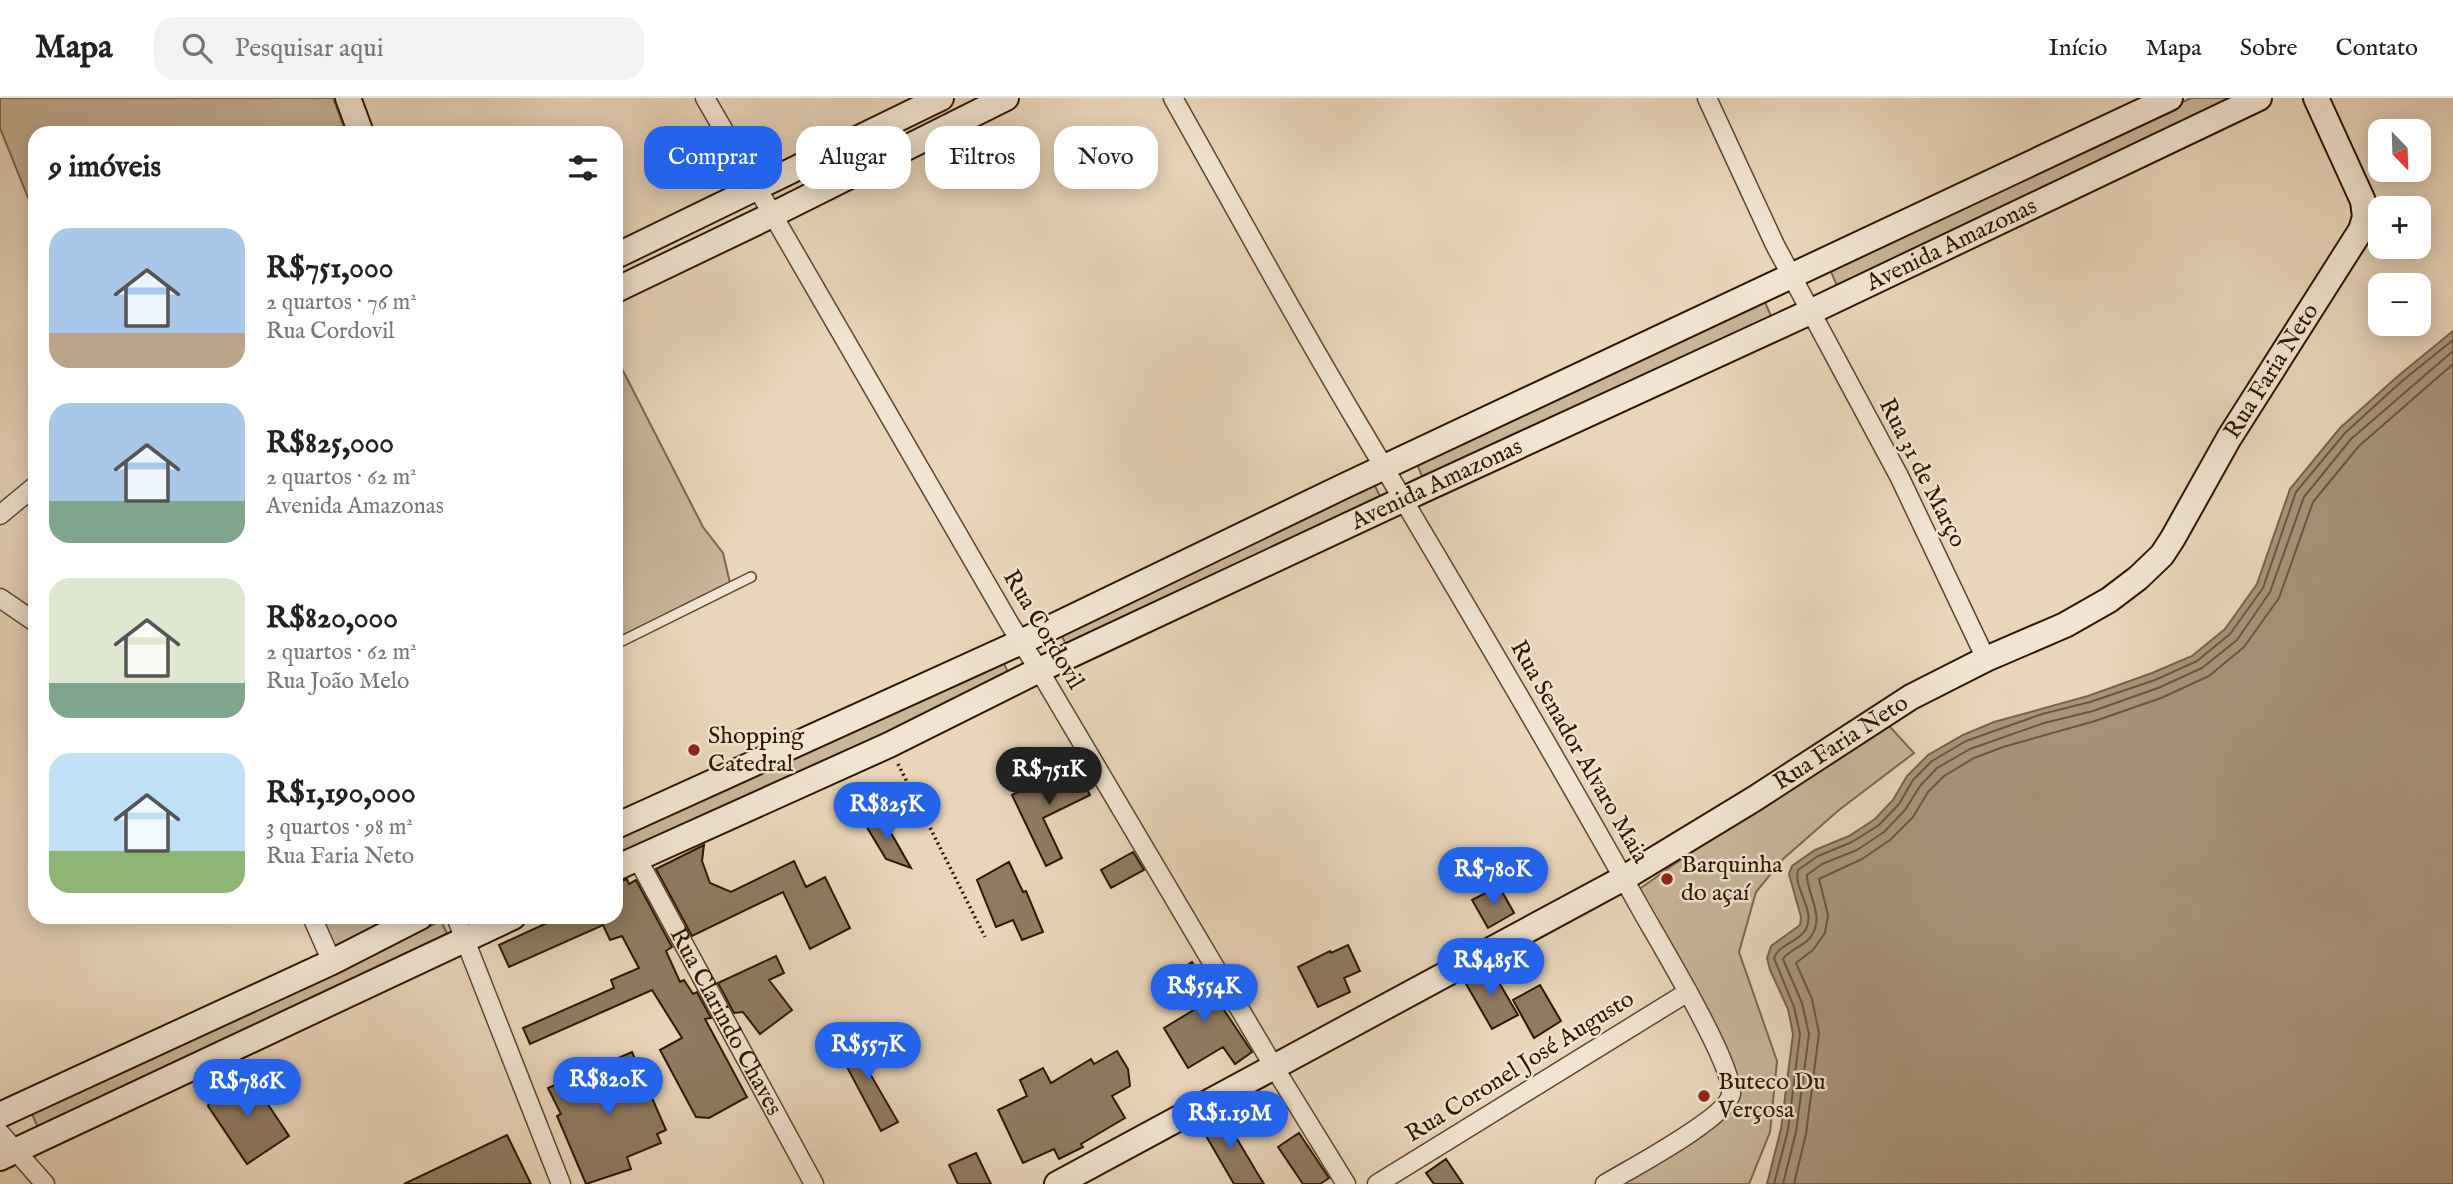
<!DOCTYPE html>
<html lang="pt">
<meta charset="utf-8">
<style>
:root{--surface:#fff;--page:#f2f2f2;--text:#222;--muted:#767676;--line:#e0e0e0;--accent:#2563eb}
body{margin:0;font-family:"IM FELL English",serif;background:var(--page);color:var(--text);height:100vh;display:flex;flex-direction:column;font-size:26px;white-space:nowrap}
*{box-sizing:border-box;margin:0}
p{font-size:23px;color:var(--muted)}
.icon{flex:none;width:38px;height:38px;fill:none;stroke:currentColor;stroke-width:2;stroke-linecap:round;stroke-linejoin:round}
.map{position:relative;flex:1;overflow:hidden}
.details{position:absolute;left:28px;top:28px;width:595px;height:798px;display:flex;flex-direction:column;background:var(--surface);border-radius:21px;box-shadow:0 4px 18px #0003}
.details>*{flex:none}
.banner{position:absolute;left:644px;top:28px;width:665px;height:63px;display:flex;gap:14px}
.needle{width:46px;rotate:157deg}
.controls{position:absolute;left:2368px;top:21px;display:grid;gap:14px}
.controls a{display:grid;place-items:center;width:63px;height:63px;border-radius:14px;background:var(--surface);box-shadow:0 4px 18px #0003;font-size:35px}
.price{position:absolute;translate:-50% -60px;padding:0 16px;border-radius:24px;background:var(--accent);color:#fff;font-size:23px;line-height:46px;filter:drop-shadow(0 2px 4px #0008)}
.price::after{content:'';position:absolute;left:50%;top:42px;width:21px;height:16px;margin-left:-10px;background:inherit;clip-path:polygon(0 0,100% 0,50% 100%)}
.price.current{background:#222;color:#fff}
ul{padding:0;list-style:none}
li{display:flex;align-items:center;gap:21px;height:175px;padding:0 21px}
li span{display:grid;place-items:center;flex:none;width:196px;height:140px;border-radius:21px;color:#555}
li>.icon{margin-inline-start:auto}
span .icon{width:84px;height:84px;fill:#fffc;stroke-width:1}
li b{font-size:30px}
h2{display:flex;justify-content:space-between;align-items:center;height:84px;padding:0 21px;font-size:30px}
.chip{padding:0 24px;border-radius:21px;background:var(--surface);box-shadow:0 4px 18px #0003;font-size:24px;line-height:63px}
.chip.current{background:var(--accent);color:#fff}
header{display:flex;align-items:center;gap:42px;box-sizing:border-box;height:98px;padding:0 35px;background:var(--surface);border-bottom:2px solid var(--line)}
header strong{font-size:33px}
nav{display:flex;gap:38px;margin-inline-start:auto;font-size:24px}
.search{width:490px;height:63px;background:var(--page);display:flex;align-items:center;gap:18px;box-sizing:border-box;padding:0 24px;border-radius:21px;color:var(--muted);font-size:26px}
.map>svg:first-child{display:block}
.green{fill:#c9b59a;stroke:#7c664d;stroke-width:2}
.water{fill:#a9947b;stroke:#78624a;stroke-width:2}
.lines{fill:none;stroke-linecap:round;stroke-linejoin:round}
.shore{stroke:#6c563e;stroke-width:2}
.building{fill:#8f7a61;stroke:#2e1700;stroke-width:2}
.lane-casing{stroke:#5d462e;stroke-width:12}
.street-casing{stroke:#5d462e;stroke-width:21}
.secondary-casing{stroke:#2e1700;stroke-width:28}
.path{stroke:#2e1700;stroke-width:3.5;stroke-dasharray:2 3.5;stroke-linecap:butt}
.lane{stroke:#f1e4d2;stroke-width:9}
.street{stroke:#f1e4d2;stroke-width:18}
.secondary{stroke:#f1e4d2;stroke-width:24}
.poi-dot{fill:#8f2418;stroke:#f1e4d2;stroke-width:2.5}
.labels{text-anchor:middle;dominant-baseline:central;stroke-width:5;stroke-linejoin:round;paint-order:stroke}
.street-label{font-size:24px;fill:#2e1700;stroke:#f1e4d2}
.poi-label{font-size:24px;fill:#2e1700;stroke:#f1e4d2;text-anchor:start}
</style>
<header>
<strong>Mapa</strong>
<div class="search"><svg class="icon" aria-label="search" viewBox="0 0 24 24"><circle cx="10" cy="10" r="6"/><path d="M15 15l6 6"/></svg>Pesquisar aqui</div>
<nav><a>Início</a><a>Mapa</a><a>Sobre</a><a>Contato</a></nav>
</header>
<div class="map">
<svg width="2453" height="1086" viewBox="0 0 2453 1086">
<rect width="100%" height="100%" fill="#e9d5ba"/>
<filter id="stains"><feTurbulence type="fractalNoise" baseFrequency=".00286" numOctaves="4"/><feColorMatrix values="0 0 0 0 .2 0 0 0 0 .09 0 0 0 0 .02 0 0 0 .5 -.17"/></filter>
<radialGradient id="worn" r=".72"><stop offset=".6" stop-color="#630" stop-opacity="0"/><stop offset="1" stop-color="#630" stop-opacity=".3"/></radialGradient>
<path class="green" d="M0,0H333L346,35H35V117L0,30Z
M2191,0H2232L1837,188L1829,169Z
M1763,200L1772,220L1424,383L1416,364Z
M616,259L703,429L723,455L731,489L616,545Z
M1373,384L1382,402L1068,550L1059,533Z
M1002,562L1010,578L616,762V741Z
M1881,619L1914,655L1839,712L1783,761L1756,794L1739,854L1777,963L1770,1034L1749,1086H1612L1719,1022L1728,988L1638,792Z
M313,819H424L332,862Z
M441,823L449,839L39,1032L32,1016Z"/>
<path class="water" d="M2453,233V1086H1767L1781,1031L1793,936L1788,911L1770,872L1767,860L1771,848L1800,827L1801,819L1789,776L1792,768L1815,752L1849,738L1875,721L1893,702L1907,678L1928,657L1963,637L1994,624L2088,598L2152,575L2192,558L2225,531L2257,486L2290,391L2340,330L2398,278Z"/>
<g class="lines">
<path class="shore" d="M1774,1086L1788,1032L1800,936L1794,909L1774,860C1780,845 1798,845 1806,831C1816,812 1793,791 1798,772L1818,758L1852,744L1879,727L1899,706L1913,682L1932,663L1966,643L2042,616L2090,604L2155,582L2197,563L2230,536L2263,490L2296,394L2345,335L2402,283L2453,242
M1783,1086L1796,1034L1809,936L1802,905L1783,861C1789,852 1802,849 1809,841C1827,820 1807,798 1807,777L1822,766L1857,752L1884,734L1905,712L1920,688L1937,670L1970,651L2044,625L2093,613L2158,590L2202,570L2237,542L2270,494L2304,399L2351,341L2453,253
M1794,1086L1806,1036L1819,935L1812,901L1796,865L1813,852L1825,835L1828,817L1819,781L1862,761L1890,742L1913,719L1928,694L1944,678L1974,660L2003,649L2095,623L2161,600L2209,578L2244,549L2279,500L2313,404L2359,348L2453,266"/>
</g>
<path class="building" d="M1075,666L1090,697L1043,720L1062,760L1046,768L1012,697Z
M883,721L911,770L886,761L865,726Z
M704,747L702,763L710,785L731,794L794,763L806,789L825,779L850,830L810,851L783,794L692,838L656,771Z
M1133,754L1144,772L1111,790L1101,772Z
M1009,764L1023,794L1026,793L1043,834L1022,842L1013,822L996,829L977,782Z
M627,781L629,786L636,782L672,849L666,853L680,884L684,882L693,896L697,894L711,920L705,921L747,999L709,1020L696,1019L660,952L682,940L652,892L530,946L523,930L614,890L611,882L639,870L622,838L610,842L603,827L509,869L499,847L560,819H616V785Z
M1499,788L1514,815L1488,830L1472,802Z
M1348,847L1360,873L1344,880L1350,894L1318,909L1298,869L1330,853L1331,855Z
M776,858L784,875L769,882L792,912L760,936L743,914L734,915L718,885Z
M1192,864L1252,954L1235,966L1223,949L1188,970L1164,930L1197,910L1174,876Z
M1490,869L1518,917L1492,931L1465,884Z
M1540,887L1561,923L1534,940L1513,902Z
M867,940L878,961L865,967L898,1024L881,1033L839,954Z
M1117,953L1128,971L1130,988L1112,998L1125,1020L1081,1046L1083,1049L1059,1061L1054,1051L1023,1065L998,1012L1027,998L1020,982L1043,970L1051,985L1091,961L1094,966Z
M632,954L666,1032L657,1036L661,1045L627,1059L631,1071L586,1086L557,1018L561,1016L548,990Z
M239,979L251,981L289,1038L247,1066L208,1008L211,997Z
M1221,1014L1256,1073L1264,1086H1234L1199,1026Z
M1299,1035L1329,1080L1320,1086H1303L1278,1049Z
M507,1037L531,1086H404Z
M976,1055L991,1086H958L949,1067Z
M1446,1061L1463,1086H1434L1426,1075Z"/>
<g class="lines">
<g class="lane-casing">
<path id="lane" d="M616,546L751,479"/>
</g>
<g class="street-casing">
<g id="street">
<path d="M705,0L1011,528L1039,572L1274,969L1346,1086"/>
<path d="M1173,0C1234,108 1293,217 1357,324C1454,487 1551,650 1643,815C1660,845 1735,969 1731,996C1727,1020 1628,1072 1605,1086"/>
<path d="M1707,0L1775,147L1899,378L1986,561"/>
<path d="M0,417L35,388"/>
<path d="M0,500L35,524"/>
<path id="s1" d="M637,760L814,1086"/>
<path d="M312,819L332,864"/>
<path d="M456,819L561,1086"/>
<path d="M0,1035L45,1086"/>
<path d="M1377,1086L1688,894"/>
</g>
</g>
<g class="secondary-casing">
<g id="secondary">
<path d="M348,0L361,35"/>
<path d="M616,158L941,0"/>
<path d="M616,192L772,117L1006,0"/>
<path d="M616,728L1021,544L1342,389L2170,0"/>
<path id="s2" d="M616,770L889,647L1039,572L1419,394L1810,214L2259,0"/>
<path d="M0,1017L332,864L420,819"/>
<path d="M0,1060L513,819"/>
<path id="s3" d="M1057,1086L1624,780L1754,701L1911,599L1986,561L2065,527L2109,502L2138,480L2162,457L2173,440L2229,340L2361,132L2365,119L2363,103L2316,0"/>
</g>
</g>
<path class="path" d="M898,666L985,839"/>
<use href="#lane" class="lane"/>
<use href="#street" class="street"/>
<use href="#secondary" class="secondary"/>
</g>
<g class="poi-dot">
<circle cx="694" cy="652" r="7"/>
<circle cx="1667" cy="781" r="7"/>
<circle cx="1704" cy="998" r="7"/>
</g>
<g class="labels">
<g class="street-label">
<text stroke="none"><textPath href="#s2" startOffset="1474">Avenida Amazonas</textPath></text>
<text stroke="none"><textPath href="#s3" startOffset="1488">Rua Faria Neto</textPath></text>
<text transform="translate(1922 375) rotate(63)">Rua 31 de Março</text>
<text stroke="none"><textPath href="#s2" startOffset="906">Avenida Amazonas</textPath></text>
<text transform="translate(1043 532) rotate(59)">Rua Cordovil</text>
<text stroke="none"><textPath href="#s3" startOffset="900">Rua Faria Neto</textPath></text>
<text transform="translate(1579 654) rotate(60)">Rua Senador Alvaro Maia</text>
<text stroke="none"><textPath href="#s1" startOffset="186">Rua Clarindo Chaves</textPath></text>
<text transform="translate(1520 969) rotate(-32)">Rua Coronel José Augusto</text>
</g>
<g class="poi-label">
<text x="708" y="638">Shopping<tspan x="708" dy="28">Catedral</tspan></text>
<text x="1681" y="767">Barquinha<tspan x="1681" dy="28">do açaí</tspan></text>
<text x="1718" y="984">Buteco Du<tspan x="1718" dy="28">Verçosa</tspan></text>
</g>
</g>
<rect width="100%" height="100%" filter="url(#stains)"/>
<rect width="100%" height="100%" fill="url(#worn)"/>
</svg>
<div class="controls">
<a><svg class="needle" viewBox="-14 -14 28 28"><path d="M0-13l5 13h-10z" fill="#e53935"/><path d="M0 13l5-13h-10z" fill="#767676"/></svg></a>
<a>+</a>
<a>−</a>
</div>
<b class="price current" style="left:1049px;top:709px">R$751K</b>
<b class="price" style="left:887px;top:744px">R$825K</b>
<b class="price" style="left:1493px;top:809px">R$780K</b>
<b class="price" style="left:1491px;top:900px">R$485K</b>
<b class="price" style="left:1204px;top:926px">R$554K</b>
<b class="price" style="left:868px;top:984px">R$557K</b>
<b class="price" style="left:608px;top:1019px">R$820K</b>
<b class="price" style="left:247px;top:1021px">R$786K</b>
<b class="price" style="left:1230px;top:1053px">R$1.19M</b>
<div class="banner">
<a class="chip current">Comprar</a>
<a class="chip">Alugar</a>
<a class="chip">Filtros</a>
<a class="chip">Novo</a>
</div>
<section class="details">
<h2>9 imóveis<svg class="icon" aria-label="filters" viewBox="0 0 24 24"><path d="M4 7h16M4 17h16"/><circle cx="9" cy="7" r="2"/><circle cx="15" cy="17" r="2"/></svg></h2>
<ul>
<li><span style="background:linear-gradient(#a9c7e8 75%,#b9a48a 0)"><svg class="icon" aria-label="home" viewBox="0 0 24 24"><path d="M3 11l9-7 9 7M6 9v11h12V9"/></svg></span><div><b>R$751,000</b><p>2 quartos · 76 m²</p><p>Rua Cordovil</p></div></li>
<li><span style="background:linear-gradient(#a9c7e8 70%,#7fa58c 0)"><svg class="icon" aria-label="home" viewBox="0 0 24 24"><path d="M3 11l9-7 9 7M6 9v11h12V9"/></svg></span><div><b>R$825,000</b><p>2 quartos · 62 m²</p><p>Avenida Amazonas</p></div></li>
<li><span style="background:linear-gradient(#dfe7d0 75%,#7fa58c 0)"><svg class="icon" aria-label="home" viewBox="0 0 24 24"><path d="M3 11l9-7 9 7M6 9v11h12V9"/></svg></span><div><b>R$820,000</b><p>2 quartos · 62 m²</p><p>Rua João Melo</p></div></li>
<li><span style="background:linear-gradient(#bfe0f5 70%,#8fb573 0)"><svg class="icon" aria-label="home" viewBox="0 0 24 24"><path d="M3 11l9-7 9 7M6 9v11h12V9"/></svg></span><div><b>R$1,190,000</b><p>3 quartos · 98 m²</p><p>Rua Faria Neto</p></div></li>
</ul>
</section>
</div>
